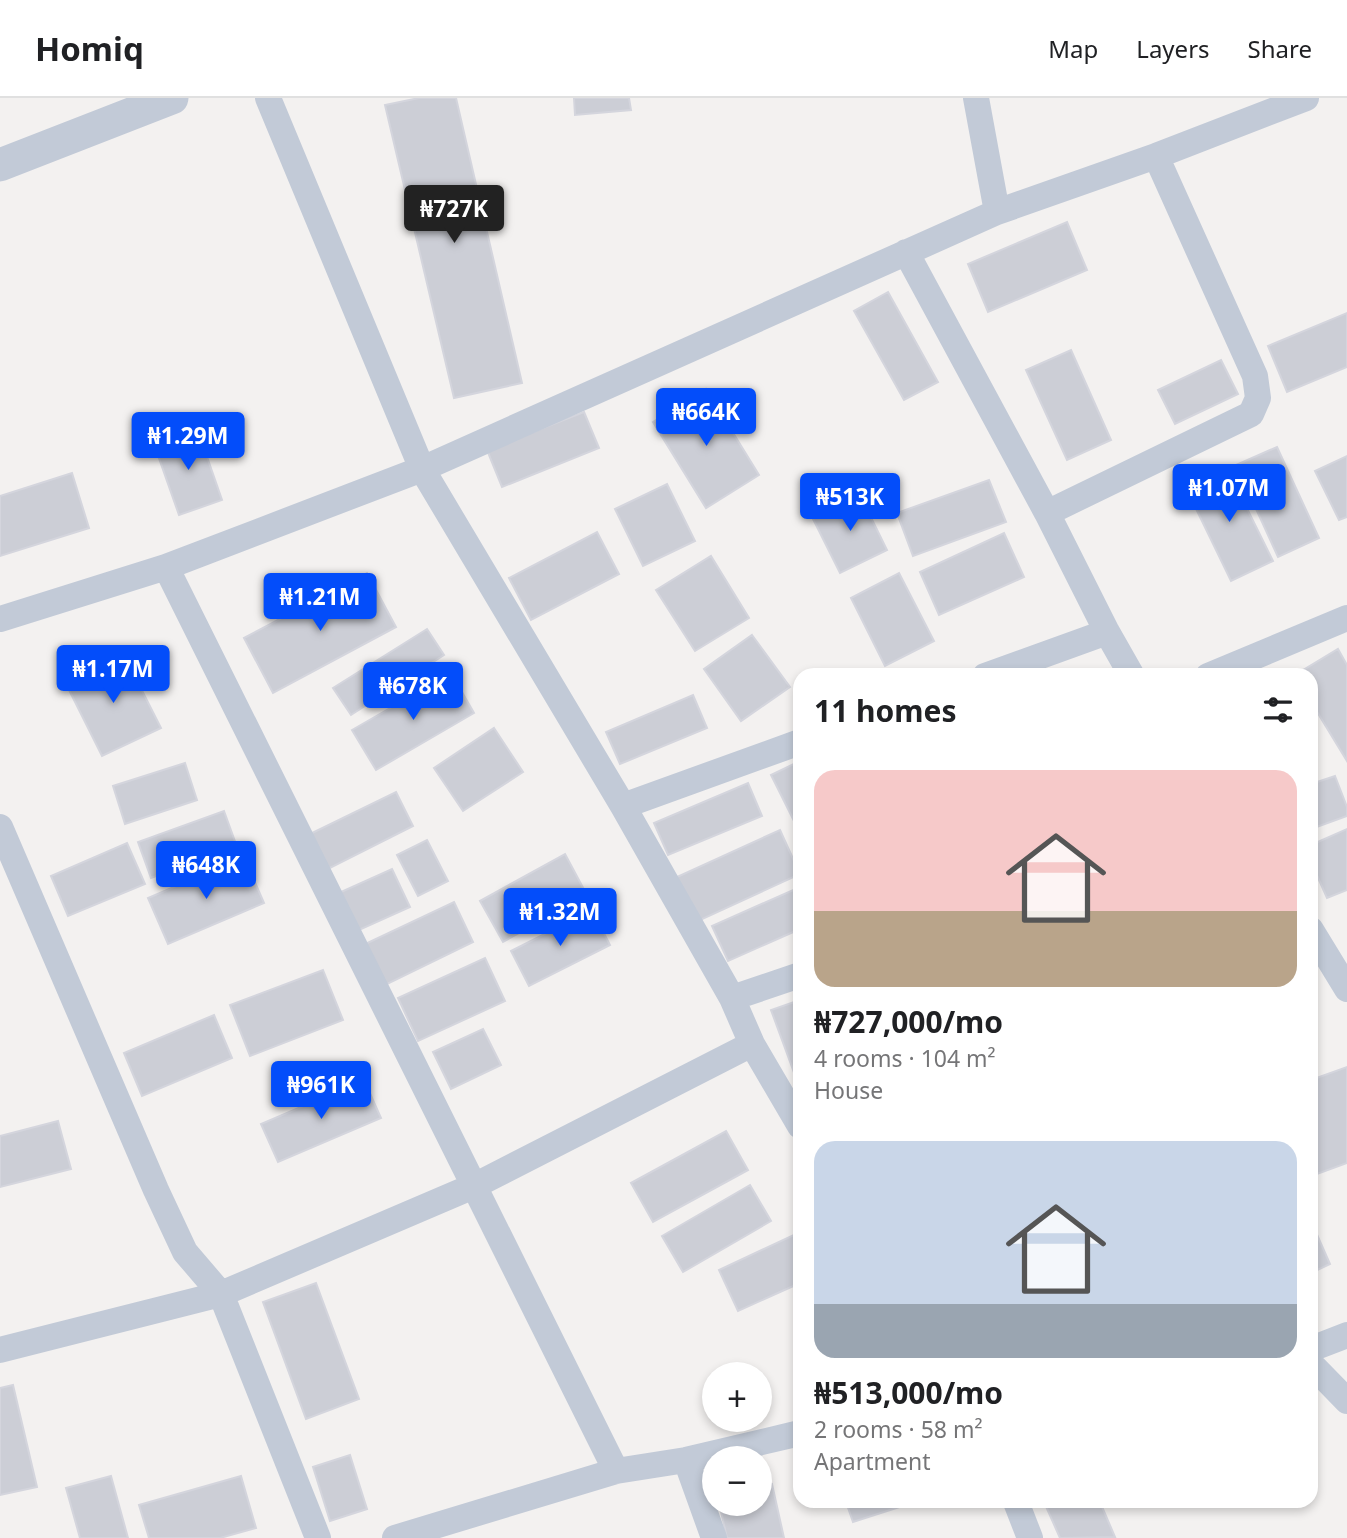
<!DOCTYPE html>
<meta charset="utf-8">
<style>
:root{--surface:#fff;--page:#f2f2f2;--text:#202124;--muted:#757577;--line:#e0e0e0;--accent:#034dfa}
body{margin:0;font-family:"Noto Sans",sans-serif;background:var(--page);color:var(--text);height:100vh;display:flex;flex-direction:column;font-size:26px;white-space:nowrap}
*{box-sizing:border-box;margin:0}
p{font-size:23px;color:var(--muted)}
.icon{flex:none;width:38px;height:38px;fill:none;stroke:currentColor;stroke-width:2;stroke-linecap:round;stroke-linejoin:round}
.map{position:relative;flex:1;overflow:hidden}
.side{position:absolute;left:793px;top:570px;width:525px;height:840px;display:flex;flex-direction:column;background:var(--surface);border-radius:21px;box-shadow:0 4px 10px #0003}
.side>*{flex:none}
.buttons{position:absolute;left:702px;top:1264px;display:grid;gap:14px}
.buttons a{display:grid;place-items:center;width:70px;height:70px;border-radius:50%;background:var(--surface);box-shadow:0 4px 10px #0003;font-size:35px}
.price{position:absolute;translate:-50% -60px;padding:0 16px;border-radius:7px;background:var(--accent);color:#fff;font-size:23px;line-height:46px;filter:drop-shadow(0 2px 4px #0008)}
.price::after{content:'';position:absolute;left:50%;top:42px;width:21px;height:16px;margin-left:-10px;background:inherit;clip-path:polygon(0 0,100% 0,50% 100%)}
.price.on{background:#222;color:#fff}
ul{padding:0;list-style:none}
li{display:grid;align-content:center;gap:14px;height:371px;padding:0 21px}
li span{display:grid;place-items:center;height:217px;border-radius:21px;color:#555}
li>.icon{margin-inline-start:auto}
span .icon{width:126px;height:126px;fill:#fffc;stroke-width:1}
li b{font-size:30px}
h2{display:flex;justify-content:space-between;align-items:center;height:84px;padding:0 21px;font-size:30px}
header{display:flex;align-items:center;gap:42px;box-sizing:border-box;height:98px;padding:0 35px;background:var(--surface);border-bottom:2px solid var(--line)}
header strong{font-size:33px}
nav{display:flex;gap:38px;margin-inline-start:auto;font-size:24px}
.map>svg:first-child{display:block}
.building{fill:#ccced6;stroke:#d4d5dd;stroke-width:2}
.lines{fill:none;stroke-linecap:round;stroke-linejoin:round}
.minor{stroke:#c2cad7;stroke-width:26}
.tertiary{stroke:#c2cad7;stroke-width:33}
</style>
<header>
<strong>Homiq</strong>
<nav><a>Map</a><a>Layers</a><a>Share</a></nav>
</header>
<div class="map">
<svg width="1347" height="1440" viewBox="0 0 1347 1440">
<rect width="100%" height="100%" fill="#f3f1f0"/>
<path class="building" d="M419,0H456L522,285L454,300L385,7Z
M574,0H629L631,12L575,17Z
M1067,124L1087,172L988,214L968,166Z
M888,194L938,284L904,302L854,213Z
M1347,215V269L1287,294L1268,248Z
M1071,252L1111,342L1067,362L1026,272Z
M1221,262L1238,296L1175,326L1158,292Z
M706,291L759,377L706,410L653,324Z
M584,314L599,350L502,389L487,352Z
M197,330L222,402L179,417L154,346Z
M1277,349L1319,440L1278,459L1236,367Z
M1347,358V419L1339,422L1315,373Z
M1226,368L1273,463L1231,483L1185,388Z
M72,375L89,430L0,458V398Z
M989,382L1006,424L913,458L897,415Z
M667,386L695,443L643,468L615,411Z
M859,395L887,452L840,475L812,419Z
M597,434L619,476L531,522L509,480Z
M1004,435L1024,479L939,517L920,474Z
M711,458L749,520L695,553L656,492Z
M367,475L396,529L273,595L244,540Z
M899,475L934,543L885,568L851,500Z
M427,531L444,557L351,617L333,590Z
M752,537L790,589L741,623L704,571Z
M1338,551L1347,567V663L1311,604V578L1295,577Z
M123,555L161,630L102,658L65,584Z
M451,575L474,615L376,672L352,632Z
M693,597L707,630L620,666L606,634Z
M494,630L523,674L463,713L434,670Z
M800,663V735L771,677Z
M185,665L197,702L125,726L113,688Z
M1335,678L1347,709V718L1311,731V686Z
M748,685L762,718L668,757L654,725Z
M396,694L413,728L326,772L308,737Z
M224,713L237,749L151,780L138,744Z
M1347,731V792L1327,800L1311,764V747Z
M780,732L800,776L698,823L677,779Z
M427,742L448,783L418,798L397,757Z
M127,745L145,786L68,818L51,778Z
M565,756L587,797L503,844L480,803Z
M244,759L264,805L168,846L148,800Z
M392,771L410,809L359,832L341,794Z
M800,789V831L728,863L712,828Z
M454,804L473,844L381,889L361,848Z
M592,812L610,847L529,888L511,853Z
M485,860L505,903L418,943L398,900Z
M323,872L343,922L250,958L230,907Z
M800,902V991L771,912Z
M214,917L232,960L142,998L124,955Z
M483,931L501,967L451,991L433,954Z
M1347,969V1065L1317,1076L1311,1060V982Z
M364,982L381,1020L278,1064L261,1026Z
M58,1023L71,1071L0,1089V1038Z
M726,1033L748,1072L653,1124L631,1085Z
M750,1087L771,1123L683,1174L662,1138Z
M1311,1123L1330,1166L1311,1175Z
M798,1135L800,1185L738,1213L719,1172Z
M316,1185L359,1301L306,1321L263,1204Z
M13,1287L37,1389L0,1397V1290Z
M350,1357L367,1411L330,1423L313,1369Z
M111,1378L128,1440H80L66,1390Z
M241,1378L256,1430L220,1440H149L139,1407Z
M772,1386L784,1440H727L719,1405H760V1389Z
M846,1404H915L853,1424Z
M1044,1404H1100L1115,1439L1060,1440Z"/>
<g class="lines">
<path class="minor" d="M268,0L422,371L623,708L732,900L752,946L800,1028
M976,0L997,114
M906,154L1047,415L1107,534L1132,578
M1047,415L1251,316L1258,300L1255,278L1156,58
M166,469L616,1373
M0,521L166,469L422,371L997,114L1156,58L1306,0
M985,578L1107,534
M1208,578L1347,520
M623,708L800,644
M0,729L156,1092L185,1154L221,1196L318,1440
M1311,832L1347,891
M732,900L800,877
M1311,1251L1347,1237
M0,1252L221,1196L476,1087L752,946
M1311,1266L1347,1303
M686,1362L714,1440
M1016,1404L1030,1440
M395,1440L616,1373L686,1362L800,1335"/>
<path class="tertiary" d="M0,67L172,0"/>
</g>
</svg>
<div class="buttons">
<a>+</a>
<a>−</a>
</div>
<b class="price on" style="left:454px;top:147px">₦727K</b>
<b class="price" style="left:706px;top:350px">₦664K</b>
<b class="price" style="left:188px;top:374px">₦1.29M</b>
<b class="price" style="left:1229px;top:426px">₦1.07M</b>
<b class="price" style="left:850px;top:435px">₦513K</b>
<b class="price" style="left:320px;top:535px">₦1.21M</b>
<b class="price" style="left:113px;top:607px">₦1.17M</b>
<b class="price" style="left:413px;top:624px">₦678K</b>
<b class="price" style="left:206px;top:803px">₦648K</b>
<b class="price" style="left:560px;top:850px">₦1.32M</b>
<b class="price" style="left:321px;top:1023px">₦961K</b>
<section class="side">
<h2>11 homes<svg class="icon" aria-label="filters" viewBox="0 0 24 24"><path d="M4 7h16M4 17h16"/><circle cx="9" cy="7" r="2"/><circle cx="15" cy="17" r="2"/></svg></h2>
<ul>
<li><span style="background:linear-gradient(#f6c9c9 65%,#b9a48a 0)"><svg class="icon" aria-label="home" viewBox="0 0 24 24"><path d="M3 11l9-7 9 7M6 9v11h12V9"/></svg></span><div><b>₦727,000/mo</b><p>4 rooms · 104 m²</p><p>House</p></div></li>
<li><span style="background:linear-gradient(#c9d6e8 75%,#9aa5b1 0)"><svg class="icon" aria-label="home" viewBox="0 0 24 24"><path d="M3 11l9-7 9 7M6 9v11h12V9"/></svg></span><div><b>₦513,000/mo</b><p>2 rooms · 58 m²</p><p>Apartment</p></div></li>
</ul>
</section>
</div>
